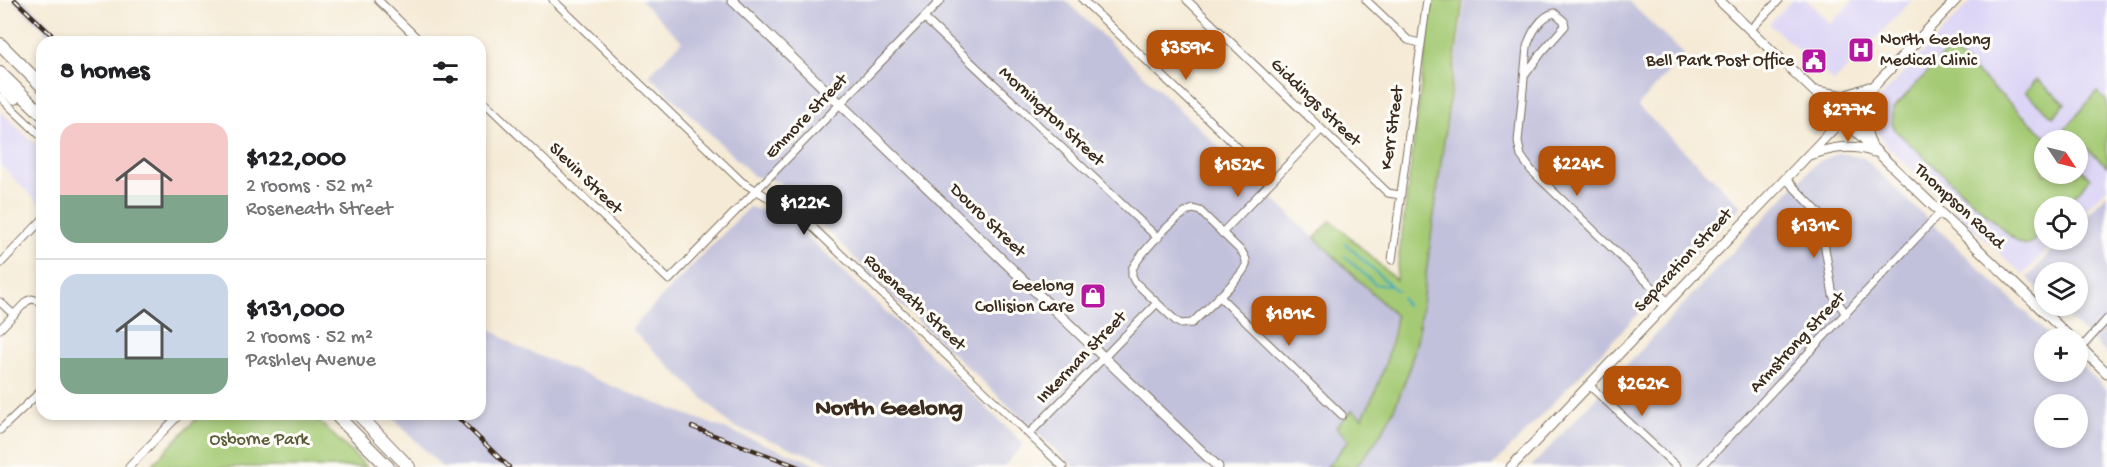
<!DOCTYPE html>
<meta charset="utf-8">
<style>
:root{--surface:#fff;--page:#f6f6f6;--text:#202124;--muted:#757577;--line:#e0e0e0;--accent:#b45309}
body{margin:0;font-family:"Gochi Hand",sans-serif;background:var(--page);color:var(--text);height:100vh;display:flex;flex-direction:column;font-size:22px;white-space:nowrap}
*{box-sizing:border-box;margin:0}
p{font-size:20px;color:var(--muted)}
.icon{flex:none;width:33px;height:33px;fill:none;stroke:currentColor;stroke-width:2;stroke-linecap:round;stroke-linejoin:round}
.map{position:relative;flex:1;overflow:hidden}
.sheet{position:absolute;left:36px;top:36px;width:450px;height:384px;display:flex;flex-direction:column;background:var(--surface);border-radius:18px;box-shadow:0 3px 9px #0003}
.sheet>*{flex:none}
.needle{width:39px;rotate:125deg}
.tools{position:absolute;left:2034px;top:130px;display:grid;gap:12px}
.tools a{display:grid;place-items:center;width:54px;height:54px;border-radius:50%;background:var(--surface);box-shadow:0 3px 9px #0003;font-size:30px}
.price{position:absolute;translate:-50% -51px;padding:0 14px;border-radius:12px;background:var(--accent);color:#fff;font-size:20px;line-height:39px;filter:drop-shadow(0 2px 3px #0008)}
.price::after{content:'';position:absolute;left:50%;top:36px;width:18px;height:14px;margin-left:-9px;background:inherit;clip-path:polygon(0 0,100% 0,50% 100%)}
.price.selected{background:#222;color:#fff}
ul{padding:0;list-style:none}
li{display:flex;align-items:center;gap:18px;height:150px;padding:0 24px}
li+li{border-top:2px solid var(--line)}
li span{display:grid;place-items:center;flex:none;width:168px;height:120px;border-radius:18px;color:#555}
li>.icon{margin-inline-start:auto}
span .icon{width:72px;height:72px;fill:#fffc;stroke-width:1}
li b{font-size:26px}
h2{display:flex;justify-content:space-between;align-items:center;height:72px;padding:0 24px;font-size:26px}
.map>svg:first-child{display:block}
.built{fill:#ddd5f6;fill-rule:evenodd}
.industrial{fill:#c2c1dc;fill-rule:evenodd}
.green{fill:#a5ca74;stroke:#707a49;stroke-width:1.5}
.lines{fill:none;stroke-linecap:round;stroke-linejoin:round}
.stream{stroke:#3da9bd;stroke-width:2}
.street-casing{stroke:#7c6d5e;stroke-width:9}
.secondary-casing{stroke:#7c6d5e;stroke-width:11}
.highway-casing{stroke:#7c6d5e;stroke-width:14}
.street{stroke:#fff;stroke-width:7}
.secondary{stroke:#fff;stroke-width:9}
.highway{stroke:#fff;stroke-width:12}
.rail-casing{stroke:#3b2a1e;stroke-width:4.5}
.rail{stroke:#fdfcf7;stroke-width:2;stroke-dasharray:7;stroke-linecap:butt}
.labels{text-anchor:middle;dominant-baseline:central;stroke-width:6;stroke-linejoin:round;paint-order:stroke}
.poi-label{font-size:18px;fill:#3b2a1e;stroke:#fdfcf7;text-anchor:end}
.street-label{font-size:18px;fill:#3b2a1e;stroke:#fdfcf7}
.park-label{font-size:18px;fill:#5b5a38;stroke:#fdfcf7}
.district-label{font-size:24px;font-weight:bold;fill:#3b2a1e;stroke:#fdfcf7}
</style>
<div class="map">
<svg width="2107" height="467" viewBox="0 0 2107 467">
<rect width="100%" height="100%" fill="#fdfcf7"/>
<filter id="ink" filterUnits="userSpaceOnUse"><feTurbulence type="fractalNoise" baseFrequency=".0167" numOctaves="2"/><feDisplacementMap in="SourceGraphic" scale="12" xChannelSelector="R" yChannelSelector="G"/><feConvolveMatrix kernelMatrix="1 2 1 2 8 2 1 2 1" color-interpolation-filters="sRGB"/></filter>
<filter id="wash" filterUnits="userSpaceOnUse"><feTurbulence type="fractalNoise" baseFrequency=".008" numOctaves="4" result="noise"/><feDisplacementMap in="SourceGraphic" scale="24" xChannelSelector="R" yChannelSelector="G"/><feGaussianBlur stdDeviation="1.35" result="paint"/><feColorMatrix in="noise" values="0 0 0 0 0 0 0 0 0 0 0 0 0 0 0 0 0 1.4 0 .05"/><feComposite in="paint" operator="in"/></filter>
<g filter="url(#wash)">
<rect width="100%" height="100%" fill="#f5ead5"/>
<path class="built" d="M1792,0H1807L1830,24L1854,0H1912L1834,82L1769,24Z
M1973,0H2107V187L2078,218V207H2044V240H2057L2023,275L1885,144L1873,123L1872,113L1879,99ZM2044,141H2078V174H2044Z
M0,111L42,151V206L0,165Z"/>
<path class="industrial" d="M13,0H24L69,42H57Z
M640,0H1065L1396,316L1383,372L1362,419L1336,427L1349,439L1327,467H1074L901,305L780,182L754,176L649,75L682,41Z
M1465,0H1627L1684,54L1638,106L1741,206L1492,467H1355L1366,456L1394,410L1403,390L1417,341Z
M1839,153L1864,158L2053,339H2044V372H2078V362L2107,390V467H1531L1816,163ZM2044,405H2078V438H2044Z
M2107,194V354L2056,306H2078V273H2044V295L2027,278L2063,240H2078V225Z
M749,207L787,217L1024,444L1003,467H842L732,426L631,329Z
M480,322L516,346L624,391L825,467H442L389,414H480Z"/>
<path class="green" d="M1432,0H1463L1417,341C1405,387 1389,432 1355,467H1327L1349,440L1336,427L1353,410L1362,418C1380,386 1391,352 1396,316L1315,238L1331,220L1396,280Z
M1950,48L2051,141H2044V174H2078V166L2090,178L2065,207H2044V230L2031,243L2025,245L2017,242L1896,131C1891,123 1890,117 1894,108Z
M2037,79L2065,103L2053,117L2025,92Z
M2097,92L2107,101V166L2065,129Z
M201,414H311L367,467H150Z"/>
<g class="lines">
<path class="stream" d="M1345,243L1391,286
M1344,256L1375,284L1391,286L1398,291
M1402,298L1406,306"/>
</g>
</g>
<g filter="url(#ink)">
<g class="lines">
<g class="street-casing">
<path id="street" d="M378,0L421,42
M553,0L742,182L803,218L1063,467
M1083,0L1272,180
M1187,0L1388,193L1400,195
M1366,0L1408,40L1420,43
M924,18L1158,238
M1750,30L1779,0
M1525,75L1542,52L1565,26L1564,21L1555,13C1541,15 1530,35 1527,47L1518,142L1521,156L1531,170L1668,302
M0,97L42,137
M480,98L669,280L941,0
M1786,179L1819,213L1833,295L1846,314
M1193,209L1200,211L1242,252C1245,257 1247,260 1246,265C1242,278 1203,312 1192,323L1181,324L1176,321L1135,282L1132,276V269C1141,253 1176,214 1193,209Z
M1222,233L1321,130
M1392,260L1427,0
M0,264L42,220
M1219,296L1342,415
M0,302L14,315
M0,329L27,301L32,299L42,302
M2081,348L2107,319
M1590,386L1677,467
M0,430L42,390
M1029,434L1157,303
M129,467L180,414
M1701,467L1940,213"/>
</g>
<g class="secondary-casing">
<path id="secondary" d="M732,0L1218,467
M1719,0L2072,339
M1816,91L1845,96L1869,87
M1870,94C1861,113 1863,125 1871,144
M1809,155C1832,148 1851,143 1874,152
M2078,345L2107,373
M1511,467L1956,0"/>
</g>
<g class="highway-casing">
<path id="highway" d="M0,44L42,86
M0,73L42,114
M0,85L15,98
M335,414L388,467
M358,414L409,467"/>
</g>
<use href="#street" class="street"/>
<use href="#secondary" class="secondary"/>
<use href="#highway" class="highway"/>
<g class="rail-casing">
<path id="rail" d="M15,0L59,42
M454,414L509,467
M692,427L799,467"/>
</g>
<use href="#rail" class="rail"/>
</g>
</g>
<defs>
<g id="hospital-square" transform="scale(1.35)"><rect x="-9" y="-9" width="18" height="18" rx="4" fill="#b5179e" stroke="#fdfcf7"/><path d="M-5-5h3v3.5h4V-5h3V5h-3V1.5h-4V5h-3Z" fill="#fff"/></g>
<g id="civic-square" transform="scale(1.35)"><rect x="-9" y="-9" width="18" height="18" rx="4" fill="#b5179e" stroke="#fdfcf7"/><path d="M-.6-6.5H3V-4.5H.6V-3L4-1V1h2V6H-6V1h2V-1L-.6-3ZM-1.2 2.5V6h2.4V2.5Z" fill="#fff"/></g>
<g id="shop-square" transform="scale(1.35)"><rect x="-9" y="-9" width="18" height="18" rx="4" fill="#b5179e" stroke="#fdfcf7"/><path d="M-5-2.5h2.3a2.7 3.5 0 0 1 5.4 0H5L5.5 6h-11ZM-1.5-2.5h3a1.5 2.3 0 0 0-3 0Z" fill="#fff"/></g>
</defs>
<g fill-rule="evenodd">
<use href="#hospital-square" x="1861" y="50"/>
<use href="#civic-square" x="1814" y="61"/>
<use href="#shop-square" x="1093" y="296"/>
</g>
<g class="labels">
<g class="poi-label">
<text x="1880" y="40" text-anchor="start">North Geelong<tspan x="1880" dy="21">Medical Clinic</tspan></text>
<text x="1794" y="61">Bell Park Post Office</text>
<text x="1074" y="286">Geelong<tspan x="1074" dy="21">Collision Care</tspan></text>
</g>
<g class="street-label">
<text transform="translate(1315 103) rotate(44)">Giddings Street</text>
<text transform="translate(807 117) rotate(-46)">Enmore Street</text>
<text transform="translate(1051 117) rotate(43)">Mornington Street</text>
<text transform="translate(1393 128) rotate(-82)">Kerr Street</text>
<text transform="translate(585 179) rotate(44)">Slevin Street</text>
<text transform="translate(1959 207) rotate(43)">Thompson Road</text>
<text transform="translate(987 221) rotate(44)">Douro Street</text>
<text transform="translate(1684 261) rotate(-47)">Separation Street</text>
<text transform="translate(914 303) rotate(43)">Roseneath Street</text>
<text transform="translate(1798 343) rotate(-47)">Armstrong Street</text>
<text transform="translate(1082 358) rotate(-46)">Inkerman Street</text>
</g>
<g class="park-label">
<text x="259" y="440">Osborne Park</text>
</g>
<g class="district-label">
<text x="889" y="409">North Geelong</text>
</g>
</g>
</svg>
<div class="tools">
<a><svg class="needle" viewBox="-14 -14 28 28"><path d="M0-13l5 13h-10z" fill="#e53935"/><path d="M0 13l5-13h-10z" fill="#757577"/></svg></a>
<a><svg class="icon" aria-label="locate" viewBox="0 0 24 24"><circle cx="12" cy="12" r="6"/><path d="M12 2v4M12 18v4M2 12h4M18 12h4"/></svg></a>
<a><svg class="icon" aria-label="layers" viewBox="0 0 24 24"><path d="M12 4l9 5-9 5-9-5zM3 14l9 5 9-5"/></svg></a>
<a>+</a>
<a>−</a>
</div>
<b class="price" style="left:1186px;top:81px">$359K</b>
<b class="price" style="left:1848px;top:143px">$277K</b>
<b class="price" style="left:1577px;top:197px">$224K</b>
<b class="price" style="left:1238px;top:198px">$152K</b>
<b class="price selected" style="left:804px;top:236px">$122K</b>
<b class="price" style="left:1814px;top:259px">$131K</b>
<b class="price" style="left:1289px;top:347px">$181K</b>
<b class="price" style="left:1642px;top:417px">$262K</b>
<section class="sheet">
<h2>8 homes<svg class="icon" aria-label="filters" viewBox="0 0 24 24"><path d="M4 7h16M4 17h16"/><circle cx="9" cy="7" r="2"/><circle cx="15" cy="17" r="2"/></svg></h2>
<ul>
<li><span style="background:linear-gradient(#f6c9c9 60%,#7fa58c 0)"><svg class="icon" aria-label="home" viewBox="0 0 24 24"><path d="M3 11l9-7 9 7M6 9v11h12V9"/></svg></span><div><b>$122,000</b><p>2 rooms · 52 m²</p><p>Roseneath Street</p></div></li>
<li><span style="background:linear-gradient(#c9d6e8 70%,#7fa58c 0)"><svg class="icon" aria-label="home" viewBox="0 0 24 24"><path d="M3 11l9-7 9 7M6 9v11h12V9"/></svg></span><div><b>$131,000</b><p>2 rooms · 52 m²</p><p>Pashley Avenue</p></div></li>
</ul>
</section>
</div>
